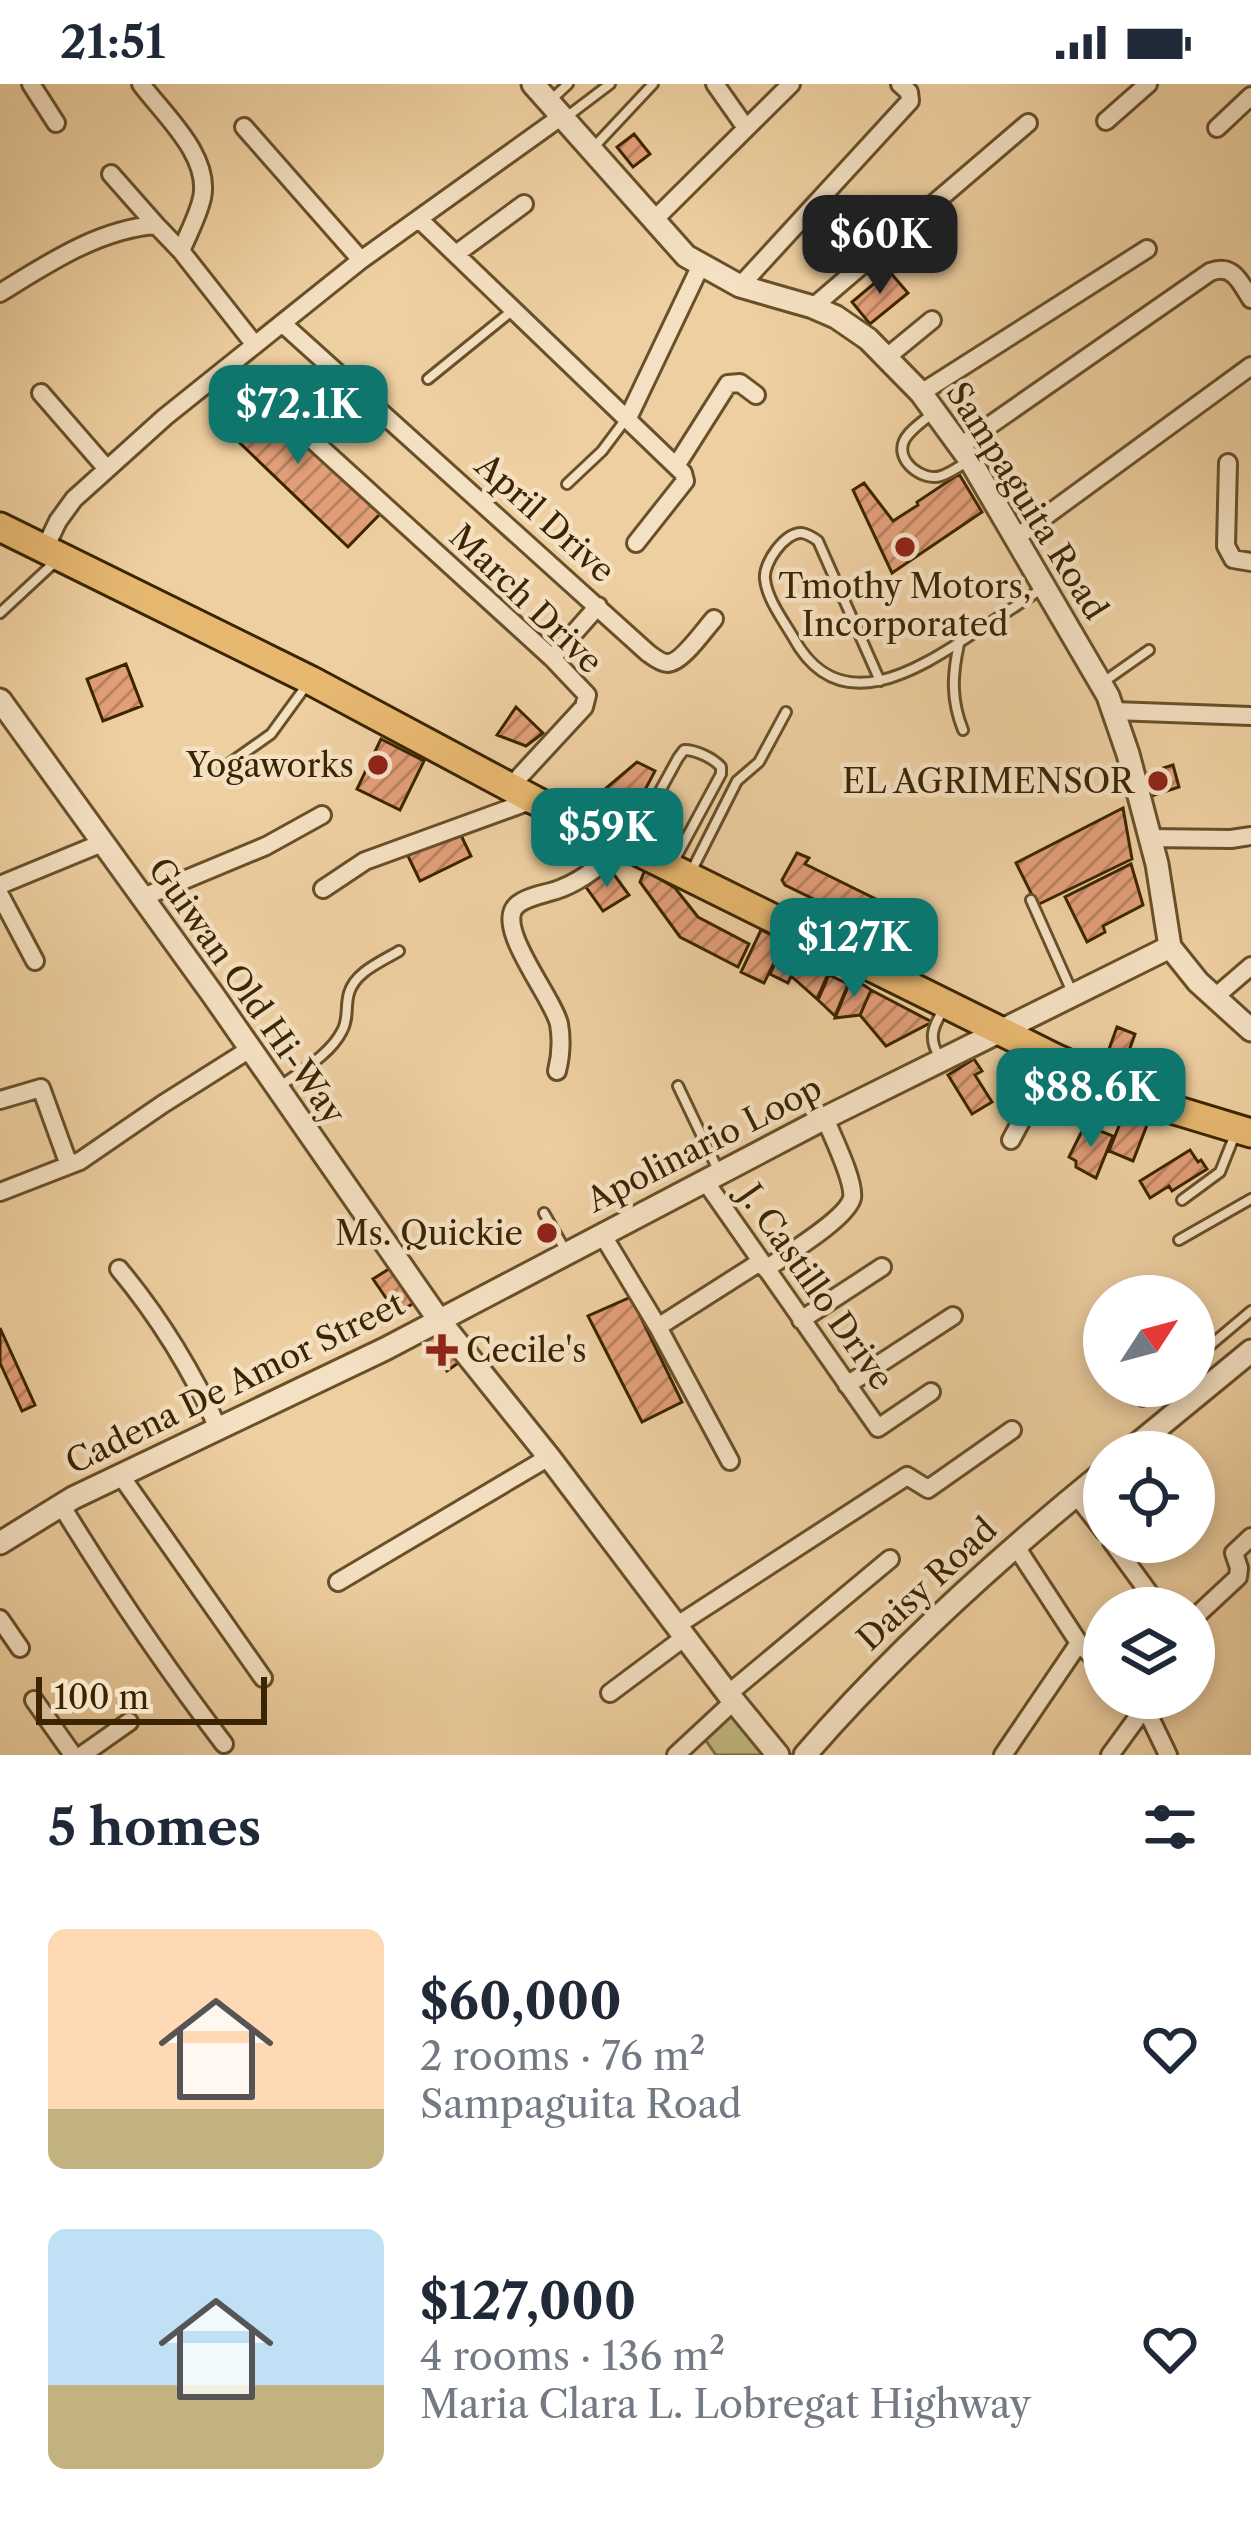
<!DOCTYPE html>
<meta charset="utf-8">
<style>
:root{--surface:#fff;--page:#f6f6f7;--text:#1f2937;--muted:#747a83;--accent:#0f766e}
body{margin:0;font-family:"Libre Caslon Text",serif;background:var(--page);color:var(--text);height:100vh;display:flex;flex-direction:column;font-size:45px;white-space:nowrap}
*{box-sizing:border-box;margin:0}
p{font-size:39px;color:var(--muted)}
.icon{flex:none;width:66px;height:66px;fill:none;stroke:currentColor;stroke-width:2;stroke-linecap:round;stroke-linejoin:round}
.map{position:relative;height:1671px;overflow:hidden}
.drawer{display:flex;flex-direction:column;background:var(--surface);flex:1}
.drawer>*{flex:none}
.needle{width:78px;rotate:54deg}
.tools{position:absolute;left:1083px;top:1191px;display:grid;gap:24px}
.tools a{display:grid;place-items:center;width:132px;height:132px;border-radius:50%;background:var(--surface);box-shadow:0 6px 18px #0003;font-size:60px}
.scale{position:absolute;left:36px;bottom:30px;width:231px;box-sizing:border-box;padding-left:12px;border:6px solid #3b2500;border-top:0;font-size:33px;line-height:42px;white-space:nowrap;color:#3b2500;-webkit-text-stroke:9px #f4e0c2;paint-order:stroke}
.price{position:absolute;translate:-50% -102px;padding:0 27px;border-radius:24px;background:var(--accent);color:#fff;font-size:39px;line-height:78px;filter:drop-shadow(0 3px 6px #0008)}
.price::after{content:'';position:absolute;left:50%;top:72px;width:36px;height:27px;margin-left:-18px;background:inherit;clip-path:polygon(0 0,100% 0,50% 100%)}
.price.selected{background:#222;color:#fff}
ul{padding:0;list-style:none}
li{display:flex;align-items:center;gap:36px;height:300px;padding:0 48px}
li span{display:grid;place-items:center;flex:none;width:336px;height:240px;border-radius:18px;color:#555}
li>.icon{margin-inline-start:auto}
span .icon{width:144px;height:144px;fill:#fffc;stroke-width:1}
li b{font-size:51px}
h2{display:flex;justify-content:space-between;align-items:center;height:144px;padding:0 48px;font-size:51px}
.status{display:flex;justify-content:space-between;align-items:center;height:84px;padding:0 60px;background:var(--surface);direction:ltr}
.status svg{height:33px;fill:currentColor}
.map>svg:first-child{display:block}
.grass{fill:#c0b87f;stroke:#7e6e40;stroke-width:3}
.building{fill:url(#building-hatch);stroke:#3b2500;stroke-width:3}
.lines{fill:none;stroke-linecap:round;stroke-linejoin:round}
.service-casing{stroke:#685028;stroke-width:14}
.minor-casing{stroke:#685028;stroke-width:22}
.tertiary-casing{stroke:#685028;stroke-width:27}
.trunk-casing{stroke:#3b2500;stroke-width:33}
.service{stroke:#f4e0c2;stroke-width:8}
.minor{stroke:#f4e0c2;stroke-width:16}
.tertiary{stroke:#f4e0c2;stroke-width:21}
.trunk{stroke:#e7b870;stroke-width:27}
.poi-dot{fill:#8f2418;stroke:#f4e0c2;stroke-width:4.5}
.labels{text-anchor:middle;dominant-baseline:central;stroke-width:9;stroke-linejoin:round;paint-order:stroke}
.street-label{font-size:33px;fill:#3b2500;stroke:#f4e0c2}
.poi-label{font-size:33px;fill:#3b2500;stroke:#f4e0c2;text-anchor:end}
</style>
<div class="status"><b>21:51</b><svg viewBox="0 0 49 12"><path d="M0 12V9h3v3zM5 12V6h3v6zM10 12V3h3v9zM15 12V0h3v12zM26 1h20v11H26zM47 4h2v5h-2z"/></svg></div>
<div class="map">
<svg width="1251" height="1671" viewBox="0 0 1251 1671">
<defs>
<pattern id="building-hatch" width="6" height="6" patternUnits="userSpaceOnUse" patternTransform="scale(3)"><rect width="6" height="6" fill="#e29e78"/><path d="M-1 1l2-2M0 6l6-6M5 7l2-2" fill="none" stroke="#b88160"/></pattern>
</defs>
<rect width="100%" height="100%" fill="#eecfa1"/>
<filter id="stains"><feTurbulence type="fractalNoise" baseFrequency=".00167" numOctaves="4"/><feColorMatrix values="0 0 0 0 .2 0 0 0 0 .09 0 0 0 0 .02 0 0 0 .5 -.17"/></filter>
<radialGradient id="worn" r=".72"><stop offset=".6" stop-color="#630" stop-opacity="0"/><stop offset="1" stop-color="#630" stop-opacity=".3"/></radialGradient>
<path class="grass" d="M738,1629L769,1671H716L704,1654L721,1637Z"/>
<path class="building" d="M634,50L650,70L633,83L617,63Z
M889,187L908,209L870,240L852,218Z
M249,303L380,430L348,463L217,337Z
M959,390L982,428L892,489L853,406L864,399L893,437L918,421L917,418Z
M126,580L142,622L103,637L87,595Z
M516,623L543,649L526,662L497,651Z
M381,655L424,677L400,726L357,705Z
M637,678L655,687L636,723L605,705Z
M1173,681L1179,703L1145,714L1138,692Z
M1123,724L1132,775L1037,821L1016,779Z
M458,745L471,772L420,797L407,770Z
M797,769L809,774L805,780L904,829L895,850L887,851L785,801L782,796Z
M1131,780L1143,821L1103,842L1105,848L1087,858L1065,813Z
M610,785L629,811L603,827L586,803Z
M645,786L675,804L698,833L749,860L738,883L680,853L640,798Z
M761,846L785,857L764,899L741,888Z
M785,858L803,867L788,899L770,890Z
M802,869L831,883L817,915L791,892Z
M829,891L848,900L835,932L818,916Z
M852,893L871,906L860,931L835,934Z
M871,906L932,938L886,962L860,931Z
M1117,943L1135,950L1126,975L1108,968Z
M974,975L982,987L975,991L992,1018L972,1030L948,991Z
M1123,1032L1147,1041L1133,1077L1109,1067Z
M1085,1041L1113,1052L1096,1094L1076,1083V1077L1069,1073Z
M1190,1066L1198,1078L1201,1076L1207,1085L1172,1107L1169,1102L1150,1114L1140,1097Z
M392,1183L415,1218L397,1230L373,1195Z
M631,1213L682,1318L642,1338L588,1232Z
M0,1244L35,1321L22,1327L0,1279Z
M438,1245L461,1277L447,1287L424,1256Z"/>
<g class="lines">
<g class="service-casing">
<path id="service" d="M552,15L568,0
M569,31L610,0
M593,64L653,0
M428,295L513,226
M934,328C925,336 909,346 904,357C895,377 923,398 941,392C950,389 960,382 968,377
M567,400L602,367L626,335
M0,529L56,477
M959,560C952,591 951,616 963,646
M880,597L818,457C814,454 807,450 802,449C785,448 763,479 765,495C767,515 783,536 793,553C838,637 916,587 974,549C998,534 1021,519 1044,503
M1102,599L1149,566
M223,684L271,650L306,602
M631,760L678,674L684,666C696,666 713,674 721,683V690L674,777
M692,786L737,697L759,678L786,628
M1031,816L1072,908
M939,972C928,954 933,943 943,926
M678,1002L719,1088
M278,1004C299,988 330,971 342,947C349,935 345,922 349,909C355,888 381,878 399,867
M1182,1116L1220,1088L1234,1053
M544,1129L567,1169
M1179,1156L1251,1115
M1194,1275L1251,1227
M1142,1317L1161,1302"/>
</g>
<g class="minor-casing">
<path id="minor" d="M31,0L56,39
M141,0C164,31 211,72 202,114C198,132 188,150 181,167
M715,0L746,44
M1106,37L1148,0
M244,43L361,176
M1217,44L1251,12
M419,135L683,389L685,397L636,459
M654,136L791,0
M156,141L181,167L255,261
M456,170L524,120
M740,202L910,17L909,8L900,0
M0,209C47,180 99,145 156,141L111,90
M813,223L1028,39
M282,239L648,569C652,572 661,579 667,579C681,580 704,546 714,535
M887,273L932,236
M230,281L552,574L587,611L584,623L510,703
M41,309L107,385
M921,309L1147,165
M628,334L701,181
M960,362L1210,188C1233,179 1240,198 1251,215
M1228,379L1226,462L1233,475L1251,478
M676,382L728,300L740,299L756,311
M1017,453L1251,282
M45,464L58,437L74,415L165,333L361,176L562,32
M552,574L598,522
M1114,627L1251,632
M1148,754L1231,755L1251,752
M0,801L102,759
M323,805L365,777L533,716
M0,811L35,877
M141,814L266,762L322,731
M1215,913L1251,882
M557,987C561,971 562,957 559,940C553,913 493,842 517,821C529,811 548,810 562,804C585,795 605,777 624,761
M0,1016L41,1004L69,1081
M1011,1056L1055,974
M705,1097L878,1344L931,1308
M0,1108L80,1077L163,1020L250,965
M602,1150L658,1243L730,1377
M119,1185C159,1233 193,1289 219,1346
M766,1185C784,1172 847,1135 852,1114C855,1097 832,1052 825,1034
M801,1236L882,1183
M658,1243L760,1178
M847,1301L953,1232
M121,1392L263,1594
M1076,1411L1104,1447
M61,1421C112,1504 165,1583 224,1660
M1112,1458L1160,1524
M1015,1461L1079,1559L1104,1584
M338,1498L549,1373
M1194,1534L1238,1493L1239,1484L1234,1469L1251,1453
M0,1535L20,1564
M676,1542L907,1392L928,1405L1012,1346
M610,1609L685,1553
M728,1610L890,1475
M1136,1614L1145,1623L1168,1671
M34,1616L73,1671
M82,1671L129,1638
M676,1671L734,1617
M1003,1671L1079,1559
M1110,1671L1145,1623"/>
</g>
<g class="tertiary-casing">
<path id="tertiary" d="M533,0L686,172L740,202L813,223L836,233L868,255L921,309L970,376L1108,612L1128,670L1157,780L1170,863L1198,898L1251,946
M0,616L213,911L439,1236L549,1373L728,1610L778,1671
M1128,1368L1251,1267
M0,1459L73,1414L385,1265L825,1034L1170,863
M805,1671C895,1567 997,1475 1104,1388"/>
</g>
<g class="trunk-casing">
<path id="trunk" d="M0,443L310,596L534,716L1055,974L1165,1023L1251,1049"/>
</g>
<use href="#service" class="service"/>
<use href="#minor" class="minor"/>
<use href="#tertiary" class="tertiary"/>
<use href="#trunk" class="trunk"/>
</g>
<g class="poi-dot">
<circle cx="905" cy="463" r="12"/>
<circle cx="378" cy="681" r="12"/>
<circle cx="1158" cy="697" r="12"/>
<circle cx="547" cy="1149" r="12"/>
<path d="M436 1248h12v12h12v12h-12v12h-12v-12h-12v-12h12z"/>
</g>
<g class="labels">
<g class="street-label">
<text transform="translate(1027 417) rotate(58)">Sampaguita Road</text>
<text transform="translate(545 434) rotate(42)">April Drive</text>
<text transform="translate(526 515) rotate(44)">March Drive</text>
<text transform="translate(247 907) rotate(55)">Guiwan Old Hi-Way</text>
<text transform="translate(704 1060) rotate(-27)">Apolinario Loop</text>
<text transform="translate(816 1203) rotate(55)">J. Castillo Drive</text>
<text transform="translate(235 1299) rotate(-26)">Cadena De Amor Street</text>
<text transform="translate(927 1500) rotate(-43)">Daisy Road</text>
</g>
<g class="poi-label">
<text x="905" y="502" text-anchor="middle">Tmothy Motors,<tspan x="905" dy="38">Incorporated</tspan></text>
<text x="354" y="681">Yogaworks</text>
<text x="1134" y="697">EL AGRIMENSOR</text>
<text x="523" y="1149">Ms. Quickie</text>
<text x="466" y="1266" text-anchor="start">Cecile's</text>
</g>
</g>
<rect width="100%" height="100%" filter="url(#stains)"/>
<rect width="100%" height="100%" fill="url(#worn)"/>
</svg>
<div class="tools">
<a><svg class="needle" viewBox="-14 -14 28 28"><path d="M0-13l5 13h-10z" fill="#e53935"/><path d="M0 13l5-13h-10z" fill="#747a83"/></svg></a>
<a><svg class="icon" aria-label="locate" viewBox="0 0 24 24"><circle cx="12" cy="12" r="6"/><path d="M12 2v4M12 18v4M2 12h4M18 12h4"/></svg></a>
<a><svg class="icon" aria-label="layers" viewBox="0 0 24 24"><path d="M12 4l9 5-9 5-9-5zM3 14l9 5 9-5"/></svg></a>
</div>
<div class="scale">100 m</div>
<b class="price selected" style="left:880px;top:213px">$60K</b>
<b class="price" style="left:298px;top:383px">$72.1K</b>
<b class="price" style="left:607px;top:806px">$59K</b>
<b class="price" style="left:854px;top:916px">$127K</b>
<b class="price" style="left:1091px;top:1066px">$88.6K</b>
</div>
<section class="drawer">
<h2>5 homes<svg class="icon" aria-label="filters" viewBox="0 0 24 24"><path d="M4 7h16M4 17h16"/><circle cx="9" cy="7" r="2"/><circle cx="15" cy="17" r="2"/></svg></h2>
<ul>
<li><span style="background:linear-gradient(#ffd9b3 75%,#c2b280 0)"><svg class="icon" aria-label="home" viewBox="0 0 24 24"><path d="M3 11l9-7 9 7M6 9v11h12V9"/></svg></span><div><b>$60,000</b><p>2 rooms · 76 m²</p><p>Sampaguita Road</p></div><svg class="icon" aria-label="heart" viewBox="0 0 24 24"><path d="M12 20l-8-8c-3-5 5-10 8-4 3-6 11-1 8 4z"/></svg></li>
<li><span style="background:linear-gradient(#bfe0f5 65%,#c2b280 0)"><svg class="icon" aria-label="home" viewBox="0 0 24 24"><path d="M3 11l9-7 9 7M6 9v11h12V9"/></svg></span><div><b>$127,000</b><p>4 rooms · 136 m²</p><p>Maria Clara L. Lobregat Highway</p></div><svg class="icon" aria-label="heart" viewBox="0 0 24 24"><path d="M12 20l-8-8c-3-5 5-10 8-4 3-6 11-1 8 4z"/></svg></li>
</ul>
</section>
